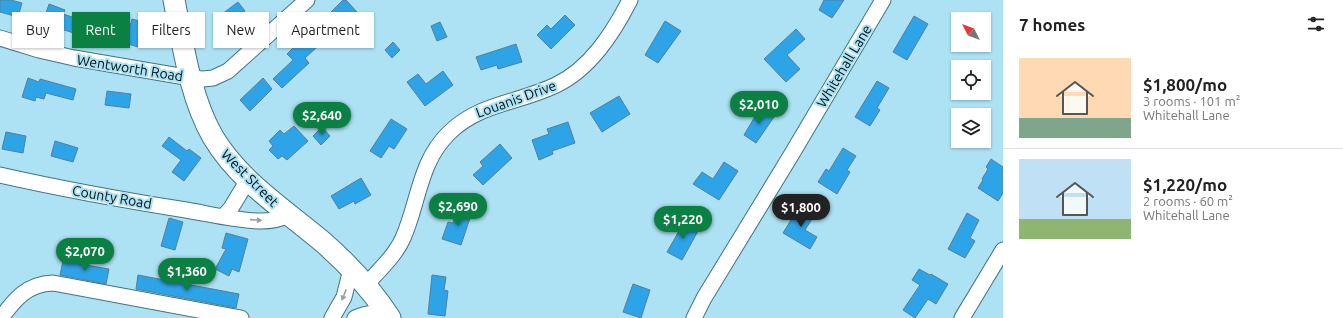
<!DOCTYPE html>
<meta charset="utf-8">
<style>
:root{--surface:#fff;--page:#f6f6f6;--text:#222;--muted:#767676;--line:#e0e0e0;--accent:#0b8043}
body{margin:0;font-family:Ubuntu,sans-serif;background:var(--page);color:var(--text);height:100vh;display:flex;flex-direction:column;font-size:15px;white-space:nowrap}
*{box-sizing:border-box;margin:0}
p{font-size:13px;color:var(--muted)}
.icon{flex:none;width:22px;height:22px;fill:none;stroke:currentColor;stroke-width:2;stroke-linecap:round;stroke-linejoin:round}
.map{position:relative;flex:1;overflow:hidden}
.panel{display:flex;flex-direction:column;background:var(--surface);width:340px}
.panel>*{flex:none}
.banner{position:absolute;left:12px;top:12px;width:380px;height:36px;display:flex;gap:8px}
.needle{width:26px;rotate:312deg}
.controls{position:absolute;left:951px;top:12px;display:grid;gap:8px}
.controls a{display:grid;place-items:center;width:40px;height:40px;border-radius:0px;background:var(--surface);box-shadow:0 1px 3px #0004;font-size:20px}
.price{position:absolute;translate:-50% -34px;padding:0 9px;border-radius:14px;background:var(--accent);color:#fff;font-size:13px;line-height:26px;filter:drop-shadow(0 1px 2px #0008)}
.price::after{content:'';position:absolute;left:50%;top:24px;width:12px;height:9px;margin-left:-6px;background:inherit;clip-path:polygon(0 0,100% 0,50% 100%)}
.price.current{background:#222;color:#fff}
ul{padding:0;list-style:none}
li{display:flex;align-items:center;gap:12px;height:100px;padding:0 16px}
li+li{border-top:1px solid var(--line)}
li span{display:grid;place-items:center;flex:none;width:112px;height:80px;border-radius:0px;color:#555}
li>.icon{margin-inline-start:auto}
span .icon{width:48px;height:48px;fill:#fffc;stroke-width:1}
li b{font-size:17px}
h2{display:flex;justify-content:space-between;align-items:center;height:48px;padding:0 16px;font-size:17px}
.pill{padding:0 14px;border-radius:0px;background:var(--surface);box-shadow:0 1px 3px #0004;font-size:14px;line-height:36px}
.pill.current{background:var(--accent);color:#fff}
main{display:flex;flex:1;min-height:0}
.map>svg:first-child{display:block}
.building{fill:#2ea4e8;stroke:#587e99}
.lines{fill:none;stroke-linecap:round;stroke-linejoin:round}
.street-casing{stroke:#417484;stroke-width:17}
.secondary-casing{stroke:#417484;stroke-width:23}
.street{stroke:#fff;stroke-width:15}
.secondary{stroke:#fff;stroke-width:21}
.oneway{fill:#99a0a3}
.labels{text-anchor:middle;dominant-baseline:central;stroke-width:4;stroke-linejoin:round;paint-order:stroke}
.street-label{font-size:14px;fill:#001218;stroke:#ace2f3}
</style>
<main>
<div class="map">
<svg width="1003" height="318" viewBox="0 0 1003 318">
<rect width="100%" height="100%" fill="#ace2f3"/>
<path class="building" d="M0,0H11L22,3L18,17L0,12Z
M343,0H346L357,12L336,32L324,19Z
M824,0H844L832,18L819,10Z
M238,2L245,11L229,23L222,14Z
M49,4L65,10L63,14L81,20L77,34L58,28L59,24L44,19Z
M565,15L575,25L551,49L537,35L547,25L551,29Z
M914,16L928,24L907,60L893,52Z
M224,18L234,30L223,39L213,26Z
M132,19L143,22L140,30L143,31L138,47L125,43Z
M665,21L681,31L658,63L645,55Z
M440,22L447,37L437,41L431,26Z
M796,29L805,39L787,55L800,69L786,82L764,59Z
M306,35L317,47L305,58L309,63L282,88L273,79L293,60L287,54Z
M393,42L400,50L392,58L385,50Z
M516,44L522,62L498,69L497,65L481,70L476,57Z
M443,71L453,85L425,106L407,82L418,74L426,84Z
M28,78L39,82L40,79L76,89L73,100L46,93L44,99L36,97L35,101L22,97Z
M263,78L272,89L250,111L240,100Z
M877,81L889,88L877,108L880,110L870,126L855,117Z
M107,91L131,94L129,108L105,105Z
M619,96L630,114L602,132L590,113Z
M760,108L774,117L756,143L744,135Z
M391,119L407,129L394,149L389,146L381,158L370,151Z
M568,122L575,143L552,151L553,154L539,160L532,140L549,134L547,129Z
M294,126L308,141L287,160L282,156L278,159L269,150L273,146L269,141L280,130L284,134Z
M322,127L330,136L321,145L313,136Z
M6,132L26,136L23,153L2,149Z
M169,137L187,151L189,149L201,158L184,181L172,172L181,160L162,146Z
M55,141L78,148L73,162L51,156Z
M500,144L512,158L483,185L473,175L483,166L480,162Z
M843,148L856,156L847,170L850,172L837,194L818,182L826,169L829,171Z
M991,159L1003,167V193L998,201L978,188L983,180L982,179L988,169L986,167Z
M724,162L738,171L719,200L693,184L702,172L713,179Z
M361,178L371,195L355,204L354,201L339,209L331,196Z
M799,207L814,216L805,230L817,237L810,249L783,233Z
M458,208L472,212L461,245L442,239L448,222L453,223Z
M967,213L979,220L970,238L975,241L965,258L948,249Z
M687,217L695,223L693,228L698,231L682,260L667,252Z
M169,218L183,222L175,250L161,246Z
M226,233L248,239L239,272L232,269L229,276L215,269L226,249L222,248Z
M63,261L109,269L106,284L60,275Z
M919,269L930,275L931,274L948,284L936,304L928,299L915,318L903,310L920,285L912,280Z
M138,275L239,294L236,308L136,289Z
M432,275L446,277L444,290L448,291L445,316L428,314Z
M633,284L650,290L641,318L623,312Z"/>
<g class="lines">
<g class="street-casing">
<path id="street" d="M0,38L39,50L74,58L191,78L203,79L213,78L228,71L307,0
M0,175C62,189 123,200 186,210C210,214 237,221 261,221C271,221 279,220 288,215
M224,216L231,208L248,180
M366,285C379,270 395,256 403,238C419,202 419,162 449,133C479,103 519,103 556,85C590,69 613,33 630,0
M1,318C15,299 27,284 53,283L241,318
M332,318L344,297L351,269
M355,318C366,313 378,311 388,318
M694,318L704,298L793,152L883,0
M962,318L1003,250"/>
</g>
<g class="secondary-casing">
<path id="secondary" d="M174,0C183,45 190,97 213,137C239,181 285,210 324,243C349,265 372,290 390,318"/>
</g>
<use href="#street" class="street"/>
<use href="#secondary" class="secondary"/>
</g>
<defs><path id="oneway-solid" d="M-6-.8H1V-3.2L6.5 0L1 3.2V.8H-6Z"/></defs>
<g class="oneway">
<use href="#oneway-solid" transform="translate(256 220) rotate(4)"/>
<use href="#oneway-solid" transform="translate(344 295) rotate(111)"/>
</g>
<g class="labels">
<g class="street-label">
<text transform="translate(844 66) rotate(-59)">Whitehall Lane</text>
<text transform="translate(130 68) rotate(9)">Wentworth Road</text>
<text transform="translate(516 99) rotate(-20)">Louanis Drive</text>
<text transform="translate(250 178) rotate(45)">West Street</text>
<text transform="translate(112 197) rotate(10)">County Road</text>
</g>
</g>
</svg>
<div class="controls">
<a><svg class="needle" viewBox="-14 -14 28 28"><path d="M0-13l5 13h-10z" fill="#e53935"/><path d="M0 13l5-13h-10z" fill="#767676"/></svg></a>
<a><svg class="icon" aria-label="locate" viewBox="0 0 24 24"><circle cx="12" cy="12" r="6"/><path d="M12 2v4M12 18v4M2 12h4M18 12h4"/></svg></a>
<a><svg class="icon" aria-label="layers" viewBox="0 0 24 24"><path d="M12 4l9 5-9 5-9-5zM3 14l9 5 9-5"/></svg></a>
</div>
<b class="price" style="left:759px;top:125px">$2,010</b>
<b class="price" style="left:322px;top:136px">$2,640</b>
<b class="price" style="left:458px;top:227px">$2,690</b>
<b class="price current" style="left:801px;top:228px">$1,800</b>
<b class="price" style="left:683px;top:240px">$1,220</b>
<b class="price" style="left:85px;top:272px">$2,070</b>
<b class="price" style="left:187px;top:292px">$1,360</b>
<div class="banner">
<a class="pill">Buy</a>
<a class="pill current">Rent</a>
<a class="pill">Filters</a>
<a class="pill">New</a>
<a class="pill">Apartment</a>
</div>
</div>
<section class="panel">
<h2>7 homes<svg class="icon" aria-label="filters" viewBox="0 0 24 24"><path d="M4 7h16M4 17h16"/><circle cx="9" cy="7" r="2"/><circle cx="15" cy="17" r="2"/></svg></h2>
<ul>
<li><span style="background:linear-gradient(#ffd9b3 75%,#7fa58c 0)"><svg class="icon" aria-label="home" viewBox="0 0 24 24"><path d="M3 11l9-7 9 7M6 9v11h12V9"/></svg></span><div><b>$1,800/mo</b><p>3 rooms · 101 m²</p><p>Whitehall Lane</p></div></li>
<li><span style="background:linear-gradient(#bfe0f5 75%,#8fb573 0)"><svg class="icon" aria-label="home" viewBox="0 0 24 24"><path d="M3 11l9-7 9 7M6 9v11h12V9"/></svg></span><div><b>$1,220/mo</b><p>2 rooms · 60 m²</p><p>Whitehall Lane</p></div></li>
</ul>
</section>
</main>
